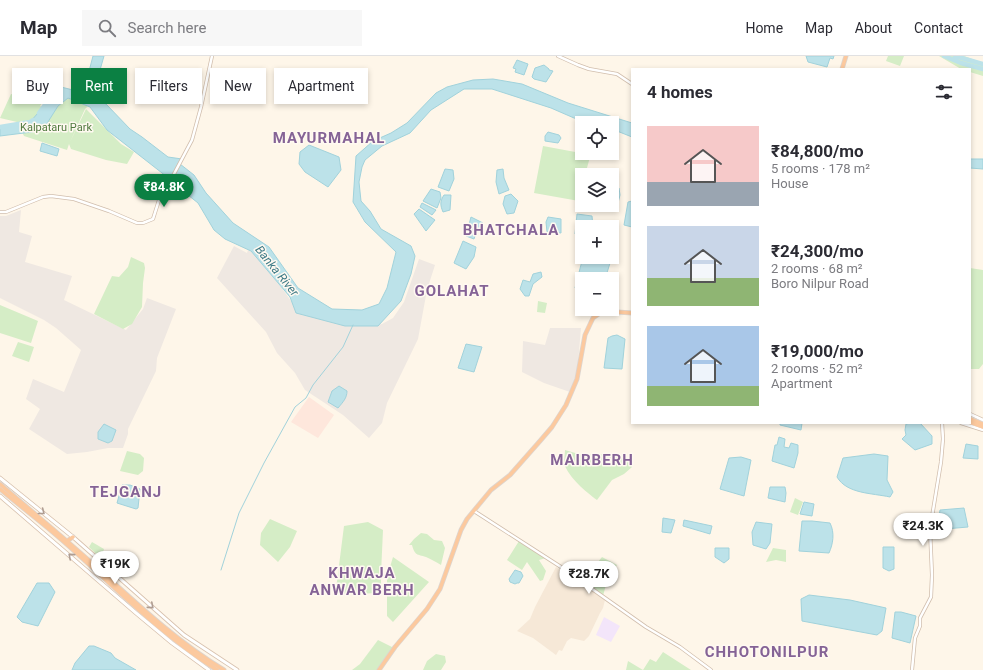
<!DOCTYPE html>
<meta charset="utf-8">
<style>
:root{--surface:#fff;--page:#f7f7f7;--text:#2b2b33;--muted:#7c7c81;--line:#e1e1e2;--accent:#0b8043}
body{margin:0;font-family:Roboto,sans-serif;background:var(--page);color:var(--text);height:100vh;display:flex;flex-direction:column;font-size:15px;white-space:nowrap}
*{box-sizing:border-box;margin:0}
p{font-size:13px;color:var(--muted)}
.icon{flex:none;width:22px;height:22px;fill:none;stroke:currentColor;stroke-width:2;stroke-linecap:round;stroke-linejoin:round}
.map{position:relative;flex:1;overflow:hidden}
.details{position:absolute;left:631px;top:12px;width:340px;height:356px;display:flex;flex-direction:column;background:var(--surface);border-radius:0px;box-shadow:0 2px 6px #0003}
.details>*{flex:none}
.top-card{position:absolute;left:12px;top:12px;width:380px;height:36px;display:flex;gap:8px}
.tools{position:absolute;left:575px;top:60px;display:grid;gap:8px}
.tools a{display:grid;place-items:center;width:44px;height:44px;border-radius:0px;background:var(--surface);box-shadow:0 2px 6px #0003;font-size:20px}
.price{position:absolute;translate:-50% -34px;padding:0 9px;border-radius:14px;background:#fff;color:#222;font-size:13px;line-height:26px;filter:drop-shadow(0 1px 2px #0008)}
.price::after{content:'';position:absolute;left:50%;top:24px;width:12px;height:9px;margin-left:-6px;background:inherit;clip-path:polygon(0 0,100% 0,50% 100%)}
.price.selected{background:var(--accent);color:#fff}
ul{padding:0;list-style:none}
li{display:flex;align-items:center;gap:12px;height:100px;padding:0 16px}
li span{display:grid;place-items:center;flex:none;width:112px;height:80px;border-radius:0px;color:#555}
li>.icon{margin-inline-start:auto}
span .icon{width:48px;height:48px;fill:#fffc;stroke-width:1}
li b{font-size:17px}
h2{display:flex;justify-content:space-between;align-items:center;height:48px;padding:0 16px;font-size:17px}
.pill{padding:0 14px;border-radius:0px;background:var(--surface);box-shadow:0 2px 6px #0003;font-size:14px;line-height:36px}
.pill.selected{background:var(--accent);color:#fff}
header{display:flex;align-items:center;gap:24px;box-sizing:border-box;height:56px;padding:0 20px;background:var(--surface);border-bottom:1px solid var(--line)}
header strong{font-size:19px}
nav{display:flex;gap:22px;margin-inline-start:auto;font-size:14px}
.search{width:280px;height:36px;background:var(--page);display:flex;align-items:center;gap:10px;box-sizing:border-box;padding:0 14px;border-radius:0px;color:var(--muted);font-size:15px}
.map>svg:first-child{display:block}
.residential{fill:#f6e8d7}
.commercial{fill:#fee7dc}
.industrial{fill:#efe8e2}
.education{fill:#f3e5fa}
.green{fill:#d5edc6}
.water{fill:#bce2e9;stroke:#a1d2db}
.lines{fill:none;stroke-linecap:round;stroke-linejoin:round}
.stream{stroke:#a1d2db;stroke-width:1}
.river{stroke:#bce2e9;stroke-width:4.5}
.tertiary-casing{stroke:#d1bead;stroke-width:4}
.secondary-casing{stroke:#d7c0ad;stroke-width:4.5}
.trunk-casing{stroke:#dcd5d0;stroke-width:5}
.tertiary{stroke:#fff;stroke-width:2.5}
.secondary{stroke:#fff;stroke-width:3}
.trunk{stroke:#fcc99e;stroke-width:3.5}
.oneway{stroke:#af9d92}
.labels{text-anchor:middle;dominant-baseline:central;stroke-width:3;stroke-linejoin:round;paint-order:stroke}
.park-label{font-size:11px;fill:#507a3f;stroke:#fff9f1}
.water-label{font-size:12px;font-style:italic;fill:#3f7b87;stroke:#fff9f1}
.district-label{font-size:15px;font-weight:bold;letter-spacing:1px;fill:#856396;stroke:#fff9f1}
</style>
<header>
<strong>Map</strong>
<div class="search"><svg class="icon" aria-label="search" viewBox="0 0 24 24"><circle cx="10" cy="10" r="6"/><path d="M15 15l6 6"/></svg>Search here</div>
<nav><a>Home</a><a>Map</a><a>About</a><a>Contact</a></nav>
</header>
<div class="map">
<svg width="983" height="614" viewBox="0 0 983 614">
<rect width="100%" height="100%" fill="#fef6e9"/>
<path class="residential" d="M556,511L605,544L603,552L600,557L589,580L584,585L571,582L567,585L562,595L559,594L556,599L533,582L517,575L530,563L535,551Z"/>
<path class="commercial" d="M309,341L334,359L318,382L291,366Z"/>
<path class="industrial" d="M21,154L19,176L32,180L25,206L72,220L64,244L126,274L143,253L147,242L176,253L157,302L156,315L128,373V378L123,392H108L87,396L67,398L29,373L40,353L26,343L33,323L64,336L81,294L56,272L44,264L0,242V160H6Z
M234,190L247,197L248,194L259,200L296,252L370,270L382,268L393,262L404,246L419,203L435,209L427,234L418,283L387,347L382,367L369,382L343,359L305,334L295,317L277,297L266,276L217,222Z
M550,272H581L578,307L576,319L570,336L544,327L522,316L523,285L545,289Z"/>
<path class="education" d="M604,561L620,570L611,586L596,579Z"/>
<path class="green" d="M888,0H904L900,10L886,5Z
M939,0H964L983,7V20L970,16V13H961Z
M31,22L53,32L40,50L35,47L47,54L64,40L72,42L88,50L85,53L70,86L86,53L121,88L134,96L127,108L106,104L71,93L69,88L67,94L24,80L17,66L0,62L11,38L22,40Z
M543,90L586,98L590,101L585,119H582V132L579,145L534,137Z
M131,201L144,207L145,212L143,227L142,251L132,268L123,273L94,258L112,220L119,221L128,211Z
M970,212L983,214V308L979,313H970Z
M538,245L547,247L545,257L537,256Z
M0,249L38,265L31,287L0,277Z
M18,286L34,291L29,306L12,300Z
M565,394L582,399L600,398L627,403L632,411L624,418L612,424L597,444C586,436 568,421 564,407C564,404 565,398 565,394Z
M127,395L140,398L144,402L143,415L138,419L120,415Z
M795,442L803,446L798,459L790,456Z
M270,463L297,475L290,491L278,506L260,489L261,477Z
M368,466L383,474L381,518V539L375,537L359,538L337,537L336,533L344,470Z
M421,477L427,478L434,484L442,485L445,492L441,509C436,506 431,503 426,501C417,498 415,500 412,489H409L414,483Z
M519,485L546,502L539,504L546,515L543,524L540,525L527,506L522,514L507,504Z
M92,486L104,493L101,503L89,491Z
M773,492L786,494V506L776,504L766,506Z
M393,501L429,526L393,566L387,560V521Z
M602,501L617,509L607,525L603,540L574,520L593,512Z
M378,584L394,592L378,614H352L360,608Z
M663,596L691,614H626L628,605L643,614L650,603L656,606Z
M436,598L445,600L446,606L441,614H423L427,605Z"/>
<path class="water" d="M93,0H104L98,21L88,19Z
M806,0H834L833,3L830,2L827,11L808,6Z
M517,4L528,8L524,19L515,16L516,13L513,12Z
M544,9L549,13V14L553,15L546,26L534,23L532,21L535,12Z
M493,23L522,28L568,47L632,67V81L612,73V67H592L574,62L551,52L492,33H464L431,54L410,77L382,90L365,104L362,111L359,126L361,145L370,155L381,173L411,190L415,200L411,218L401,245L378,270H345L296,257L290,241L251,195L225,183L214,174L198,147L188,139L184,124H171L107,74L90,51L68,42L58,50L46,69L32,76L0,80V70L30,66L61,31L85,37L106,48L130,73L142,81L168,101L182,103L180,108L194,119L206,137L233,167L269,191L298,232L332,253L362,254L379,248L387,232L396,196L365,166L353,146L356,100L373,85L391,77L407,67L436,37L447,31L473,24Z
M548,76L559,79L561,82L558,87L545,85V80Z
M42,87L59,93L57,100L40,95Z
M309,89L339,101L341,114L328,131L305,116L299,108L300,96Z
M970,103H983V113L970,112Z
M445,113L453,114L454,123L449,135L438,131Z
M503,113L504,122L509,134L499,138L496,126L497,114Z
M612,130L619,132L620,139L617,151L597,149H612Z
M431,133L440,136L441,142L437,152L423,145Z
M511,138L518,145L514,157L507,158L503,148L505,140Z
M444,139H451L450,154L443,156C440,149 440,145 444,139Z
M632,145V171L624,169L628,146Z
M422,147L436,154L432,159L420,151Z
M419,153L435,164L426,175L414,158Z
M577,158L592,160L593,171H582V179L575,178Z
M471,161L483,167L481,171L477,173L474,183L466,180Z
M548,161L561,163V177L547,176L546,166Z
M463,185L476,191L474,201L466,213L454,207Z
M583,201H609L611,204L605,223H582V234L575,232Z
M541,216L542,221L533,228L529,240H525L520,233L523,224L530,226L533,218Z
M617,279L625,283L622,313L604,312L608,282L612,280Z
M466,288L482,291L474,316L458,312Z
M339,330L347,335C347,342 343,346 338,352L328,346L332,335Z
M780,367H802L801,374L780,369Z
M911,367H920L932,380V388L915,394L902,383L906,379L905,374L906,368Z
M104,368L116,374L112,385L108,387L98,383V376Z
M779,381L785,383L784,391L789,392L791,387L798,389V397L794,412L772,405L775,389H777Z
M966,388L978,390V403L963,402Z
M874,398L888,400L887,424L893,436L890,441C872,437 847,438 837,421L843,402Z
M741,401L751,404L744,440L720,433L729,402Z
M122,429H130L140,433L138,452L136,453L117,447Z
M770,431H785L786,437L785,446L768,442Z
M804,446L814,448L812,460L800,458Z
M964,452L968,471L945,473L939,461L940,454Z
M663,462L675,464L671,477L662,476Z
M684,464L712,470L710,478L683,470Z
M802,465H812L830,467C835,477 833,488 829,497L799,495Z
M756,466L772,468L770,487L766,493L753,489L752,476Z
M883,491H894V513L889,515L883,512Z
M715,492H729V503L724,507L715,501Z
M515,514L521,516L523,520L519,527H517L515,528L510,526L509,523Z
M37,527H49L55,536L38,570L22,566L17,561Z
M809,539L850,544L886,552L882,575L877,579L802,565L801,543Z
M895,556H901L916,560L910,587L892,582Z
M89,590H94L111,597L115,602L136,614H72L75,607Z"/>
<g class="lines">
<path class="stream" d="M221,514L239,457L264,407L295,351L306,342L313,329L343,291L353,269"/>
<path class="river" d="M944,0L961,7L983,13
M955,0L983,8
M39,57L52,39L60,35
M0,71L30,66L33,64"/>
<g class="tertiary-casing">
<path id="tertiary" d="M558,0L578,9L589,13L617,18L632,28
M0,156H6L43,141L51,140L74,143L109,155L137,167H143L153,163L159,144L166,133L192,84L201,51L212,0
M970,358L983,364
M961,367L983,374
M474,455L561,511L646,571L680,591L711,614
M912,614L915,582L920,570V562L931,541L932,519L930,473L941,406L943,383L942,367"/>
</g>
<g class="secondary-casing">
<path id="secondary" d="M0,422L73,481L184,579L237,614
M0,440L136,557L172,587L209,614"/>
</g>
<g class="trunk-casing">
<path id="trunk" d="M842,13L846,0
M970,363L983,368
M970,366L983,371
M0,428C31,455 63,481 94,509C136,547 176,585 224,614
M0,433C21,451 43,467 63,485C114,530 160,578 217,614
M67,485L73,481
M379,614L395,591L427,553L440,533L461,474L467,463L491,434L510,419L540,385L552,371L566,349L577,323L585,279L593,262L603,255L632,257"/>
</g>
<use href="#tertiary" class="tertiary"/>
<use href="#secondary" class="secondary"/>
<use href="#trunk" class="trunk"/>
</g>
<defs><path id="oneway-chevron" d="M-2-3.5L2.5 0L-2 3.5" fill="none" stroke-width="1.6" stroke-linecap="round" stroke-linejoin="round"/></defs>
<g class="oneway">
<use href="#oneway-chevron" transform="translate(42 456) rotate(38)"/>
<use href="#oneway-chevron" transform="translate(71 500) rotate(-139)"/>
<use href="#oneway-chevron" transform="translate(151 550) rotate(41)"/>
</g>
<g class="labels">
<g class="park-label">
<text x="56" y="71">Kalpataru Park</text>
</g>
<g class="water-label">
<text transform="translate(277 215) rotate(51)">Banka River</text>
</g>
<g class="district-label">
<text x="329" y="82">MAYURMAHAL</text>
<text x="511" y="174">BHATCHALA</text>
<text x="452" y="235">GOLAHAT</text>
<text x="592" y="404">MAIRBERH</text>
<text x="126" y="436">TEJGANJ</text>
<text x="362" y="517">KHWAJA<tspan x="362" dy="17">ANWAR BERH</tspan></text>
<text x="767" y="596">CHHOTONILPUR</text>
</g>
</g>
</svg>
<div class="tools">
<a><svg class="icon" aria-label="locate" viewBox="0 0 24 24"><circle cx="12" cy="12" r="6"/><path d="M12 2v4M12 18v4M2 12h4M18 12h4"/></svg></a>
<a><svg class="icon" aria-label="layers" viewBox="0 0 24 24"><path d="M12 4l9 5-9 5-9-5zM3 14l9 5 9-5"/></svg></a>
<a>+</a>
<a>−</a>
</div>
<b class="price selected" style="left:164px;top:152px">₹84.8K</b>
<b class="price" style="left:923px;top:491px">₹24.3K</b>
<b class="price" style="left:115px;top:529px">₹19K</b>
<b class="price" style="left:589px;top:539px">₹28.7K</b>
<div class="top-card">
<a class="pill">Buy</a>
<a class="pill selected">Rent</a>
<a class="pill">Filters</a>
<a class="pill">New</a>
<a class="pill">Apartment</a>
</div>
<section class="details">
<h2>4 homes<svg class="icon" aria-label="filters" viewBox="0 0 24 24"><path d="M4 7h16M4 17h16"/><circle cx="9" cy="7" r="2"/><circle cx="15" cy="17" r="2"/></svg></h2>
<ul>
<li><span style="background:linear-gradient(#f6c9c9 70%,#9aa5b1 0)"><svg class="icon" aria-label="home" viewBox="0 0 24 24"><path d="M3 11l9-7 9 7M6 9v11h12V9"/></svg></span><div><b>₹84,800/mo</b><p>5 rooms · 178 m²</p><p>House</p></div></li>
<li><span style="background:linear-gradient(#c9d6e8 65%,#8fb573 0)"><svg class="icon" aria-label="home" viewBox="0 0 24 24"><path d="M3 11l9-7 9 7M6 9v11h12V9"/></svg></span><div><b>₹24,300/mo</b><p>2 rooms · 68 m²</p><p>Boro Nilpur Road</p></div></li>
<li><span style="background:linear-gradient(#a9c7e8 75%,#8fb573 0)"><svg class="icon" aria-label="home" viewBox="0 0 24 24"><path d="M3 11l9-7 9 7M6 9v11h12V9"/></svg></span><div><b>₹19,000/mo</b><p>2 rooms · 52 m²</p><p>Apartment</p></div></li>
</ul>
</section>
</div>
